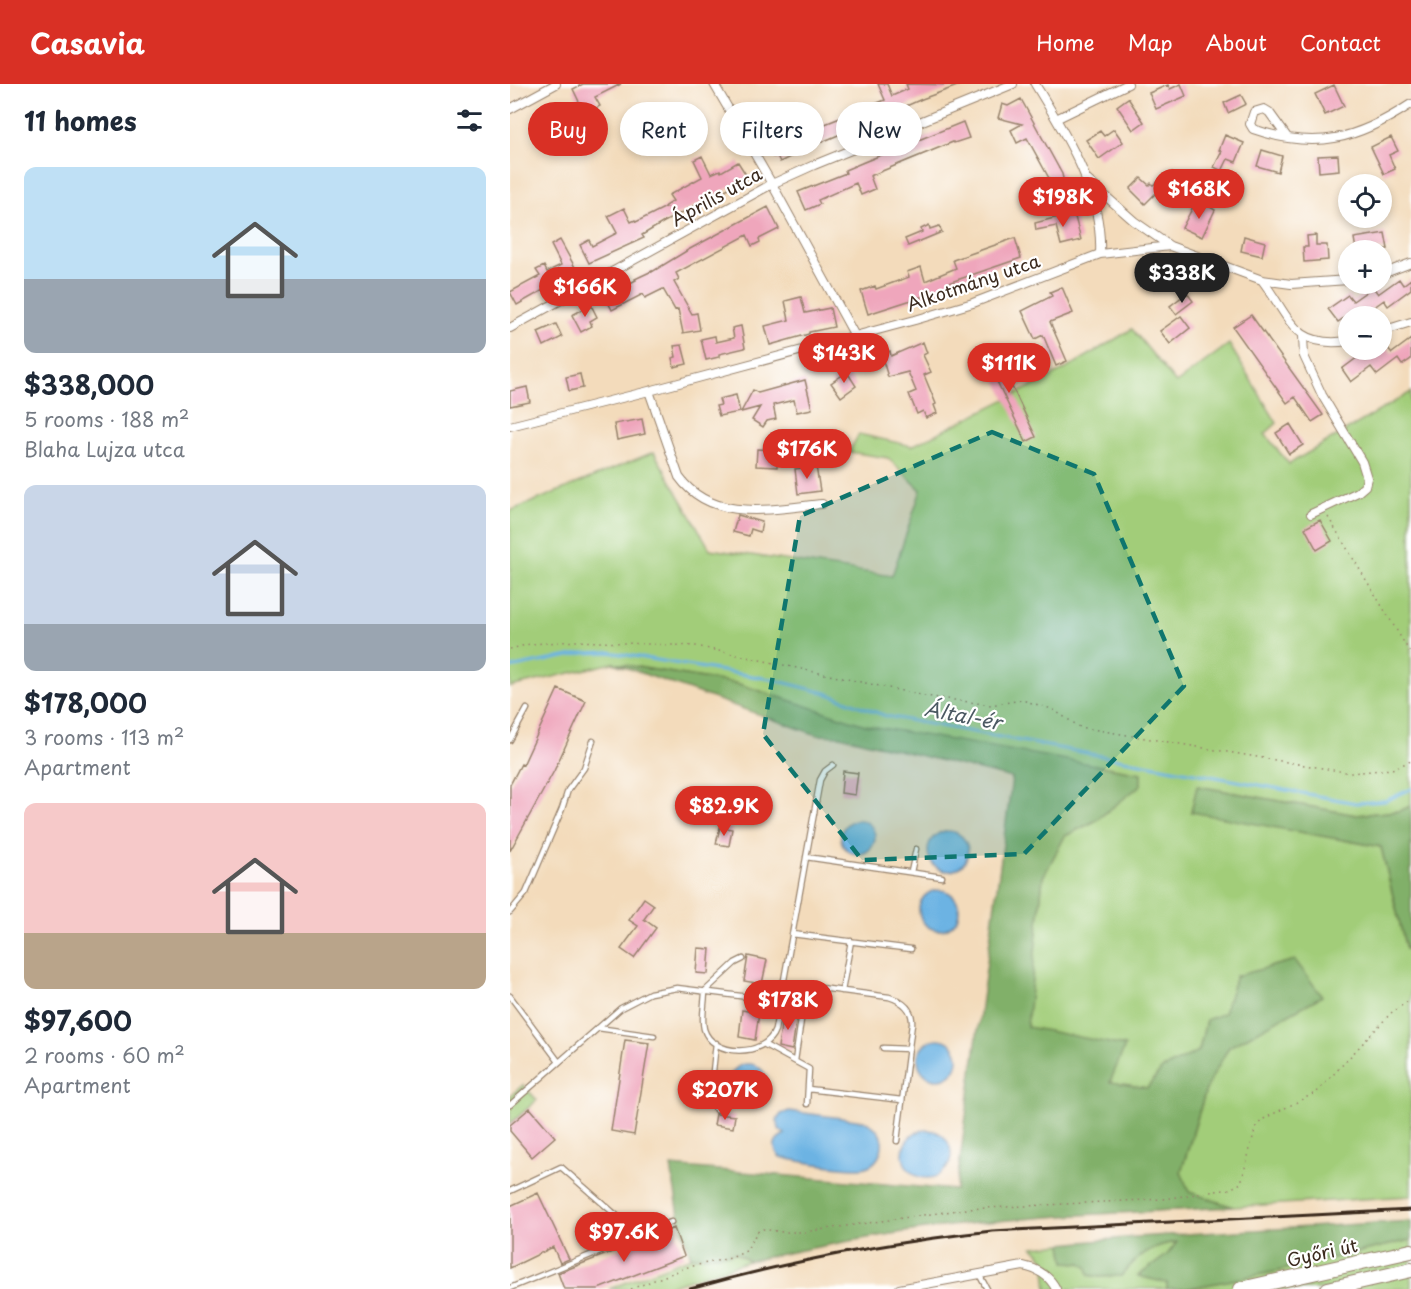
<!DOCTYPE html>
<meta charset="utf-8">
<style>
:root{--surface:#fff;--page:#f6f6f7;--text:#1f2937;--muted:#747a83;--accent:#d93025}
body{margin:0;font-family:"Playpen Sans",sans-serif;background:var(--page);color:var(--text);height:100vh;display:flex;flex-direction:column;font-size:22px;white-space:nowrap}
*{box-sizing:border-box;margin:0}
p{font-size:20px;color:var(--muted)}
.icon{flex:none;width:33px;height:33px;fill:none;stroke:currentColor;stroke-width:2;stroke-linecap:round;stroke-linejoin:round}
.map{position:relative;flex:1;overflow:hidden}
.panel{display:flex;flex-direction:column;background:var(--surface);width:510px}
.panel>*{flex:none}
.banner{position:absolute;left:18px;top:18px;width:570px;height:54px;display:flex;gap:12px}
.controls{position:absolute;left:828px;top:90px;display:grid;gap:12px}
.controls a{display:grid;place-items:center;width:54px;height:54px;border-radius:50%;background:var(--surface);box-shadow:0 3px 9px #0003;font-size:30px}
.price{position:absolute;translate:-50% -51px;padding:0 14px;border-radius:21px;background:var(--accent);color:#fff;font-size:20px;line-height:39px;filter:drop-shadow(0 2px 3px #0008)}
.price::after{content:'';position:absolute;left:50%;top:36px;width:18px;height:14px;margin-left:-9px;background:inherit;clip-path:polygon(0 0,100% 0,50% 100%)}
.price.selected{background:#222;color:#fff}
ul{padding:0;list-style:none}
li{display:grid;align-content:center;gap:12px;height:318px;padding:0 24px}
li span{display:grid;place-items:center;height:186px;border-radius:12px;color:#555}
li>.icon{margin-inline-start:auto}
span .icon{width:108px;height:108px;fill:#fffc;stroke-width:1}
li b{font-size:26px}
h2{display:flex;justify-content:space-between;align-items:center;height:72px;padding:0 24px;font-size:26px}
.tag{padding:0 21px;border-radius:27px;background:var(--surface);box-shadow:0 3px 9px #0003;font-size:21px;line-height:54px}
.tag.selected{background:var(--accent);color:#fff}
header{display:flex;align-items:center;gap:36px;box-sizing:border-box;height:84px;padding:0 30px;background:var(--accent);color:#fff}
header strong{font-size:28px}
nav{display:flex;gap:33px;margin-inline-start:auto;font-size:21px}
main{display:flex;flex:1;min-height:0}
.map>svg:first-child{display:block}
.green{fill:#a2cd79;stroke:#6e7c4c;stroke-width:1.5}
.forest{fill:#81b069;stroke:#5e6d44;stroke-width:1.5}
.water{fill:#6cb3e3;stroke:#546e80;stroke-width:1.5}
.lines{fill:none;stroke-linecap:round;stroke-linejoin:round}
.stream{stroke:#6cb3e3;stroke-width:3}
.building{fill:#efa6bc}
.service-casing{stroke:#97826c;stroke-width:7}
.minor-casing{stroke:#97826c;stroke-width:10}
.primary-casing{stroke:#97826c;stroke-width:16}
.path{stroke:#97826c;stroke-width:1.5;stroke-dasharray:1.5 4.5;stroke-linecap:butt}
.service{stroke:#fff;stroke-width:4.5}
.minor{stroke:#fff;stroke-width:8}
.primary{stroke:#fff;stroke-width:14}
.rail{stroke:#3b2a1e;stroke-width:3}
.marked{fill:#0f766e;fill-opacity:0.2;stroke:#0f766e;stroke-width:4.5;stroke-dasharray:12 8;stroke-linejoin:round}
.labels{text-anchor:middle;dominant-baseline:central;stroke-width:4.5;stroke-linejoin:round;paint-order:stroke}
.street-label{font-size:18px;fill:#3b2a1e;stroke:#fff}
.water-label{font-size:20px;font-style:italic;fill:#4c5a63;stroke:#fff}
</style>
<header>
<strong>Casavia</strong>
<nav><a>Home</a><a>Map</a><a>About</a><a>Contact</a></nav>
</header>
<main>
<section class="panel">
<h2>11 homes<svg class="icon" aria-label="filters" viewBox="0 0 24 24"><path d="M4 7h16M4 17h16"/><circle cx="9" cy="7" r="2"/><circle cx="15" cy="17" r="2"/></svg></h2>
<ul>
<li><span style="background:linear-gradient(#bfe0f5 60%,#9aa5b1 0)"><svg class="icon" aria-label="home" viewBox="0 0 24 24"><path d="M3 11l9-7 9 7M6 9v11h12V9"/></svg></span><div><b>$338,000</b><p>5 rooms · 188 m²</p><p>Blaha Lujza utca</p></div></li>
<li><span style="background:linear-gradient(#c9d6e8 75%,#9aa5b1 0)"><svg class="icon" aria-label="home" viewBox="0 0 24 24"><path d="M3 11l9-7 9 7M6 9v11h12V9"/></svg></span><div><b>$178,000</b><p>3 rooms · 113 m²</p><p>Apartment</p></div></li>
<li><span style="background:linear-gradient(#f6c9c9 70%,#b9a48a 0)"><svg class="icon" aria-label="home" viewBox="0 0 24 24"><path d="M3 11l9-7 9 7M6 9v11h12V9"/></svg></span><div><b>$97,600</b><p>2 rooms · 60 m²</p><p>Apartment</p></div></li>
</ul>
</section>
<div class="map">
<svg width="901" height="1205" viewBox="0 0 901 1205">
<rect width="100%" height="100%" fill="#fff"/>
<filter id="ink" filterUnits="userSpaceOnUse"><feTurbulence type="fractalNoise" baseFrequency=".0167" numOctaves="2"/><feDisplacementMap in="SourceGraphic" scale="12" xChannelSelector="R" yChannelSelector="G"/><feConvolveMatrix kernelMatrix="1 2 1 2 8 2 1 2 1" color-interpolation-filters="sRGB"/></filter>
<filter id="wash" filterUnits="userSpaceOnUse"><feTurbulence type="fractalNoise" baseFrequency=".008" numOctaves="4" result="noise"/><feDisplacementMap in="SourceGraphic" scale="24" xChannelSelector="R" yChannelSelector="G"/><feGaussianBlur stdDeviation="1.35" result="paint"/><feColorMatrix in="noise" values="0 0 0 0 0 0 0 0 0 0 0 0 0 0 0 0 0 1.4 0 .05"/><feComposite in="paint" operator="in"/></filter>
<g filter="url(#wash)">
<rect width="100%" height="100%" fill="#f3dbbb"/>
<path class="green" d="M622,245L666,299L719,260L767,339L755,350L779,380L901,308V722L889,727L846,731L688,702L681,727L871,763L896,865L901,864V1112L723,1123L679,1108L671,1089L697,1002L719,963L811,912L726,892L714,930L696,937L689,967L652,985L637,1004L599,998L614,962L516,943L533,793L555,752L585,737L630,701L355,641L229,600L103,579L0,603V427L144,368L200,465L382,492L411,406L378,374L339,368L349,350L402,362L554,286Z
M13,1001L27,1016L0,1040V1012Z
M901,1156V1205H675L763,1188Z
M667,1158L657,1171L628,1192L658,1199L657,1205H537L534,1175L523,1163L552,1160L555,1178L571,1179L577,1182L579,1191L589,1193L611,1192C628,1172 641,1161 667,1158Z
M226,1169L239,1177L149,1205H99L181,1173Z"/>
<path class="forest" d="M103,579L229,600L355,641L631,689V701L585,737L555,752L533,793L517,943L615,962L600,998L637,1004L652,985L689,967L696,936L714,929L726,892L785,876L812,912L719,963L697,1002L671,1088L679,1108L723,1123C623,1129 522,1131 423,1144C361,1152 300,1164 239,1177L226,1169L181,1173L171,1144L161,1082L446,1106L502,694L330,652L307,651Z
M687,702L846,731L889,727L901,722V864L896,865L871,763L681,728Z
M901,1137V1156L763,1188L675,1205H657V1199L628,1192L657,1171L667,1158C640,1161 627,1173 611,1192L589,1193L579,1191L577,1183L571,1179L555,1178L552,1160L625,1153Z"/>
<path class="water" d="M331 753a17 17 0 1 1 34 0a17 17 0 1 1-34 0Z
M418 767a20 20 0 1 1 40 0a20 20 0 1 1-40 0Z
M409 826a20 20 0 1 1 40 0a20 20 0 1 1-40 0Z
M408 975a20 20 0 1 1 40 0a20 20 0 1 1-40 0Z
M219 999a19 19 0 1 1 38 0a19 19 0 1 1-38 0Z
M279,1027L354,1037C363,1041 370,1046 372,1057C373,1068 367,1080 356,1083C343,1087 285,1077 270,1073C261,1064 264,1055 275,1050L269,1045L267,1036L271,1030Z
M393 1070a24 24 0 1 1 48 0a24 24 0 1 1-48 0Z"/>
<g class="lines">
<path class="stream" d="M0,584L74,569L99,568L260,595L316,609L376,632L846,719L875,717L901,705"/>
</g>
<g id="blocks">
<path class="building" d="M73,0H111L85,13L90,22L75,30L63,5Z
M368,0H377L382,12L398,5L396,0L450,1L412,15L387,26L388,28L372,34L371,33L288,68V69L270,78L267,72L263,73L257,59L303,40L305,44L375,16Z
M671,0L676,12L646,25L639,9L658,1L660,5Z
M824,1L834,22L815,31L805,10Z
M731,11L736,20L718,29L714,19Z
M618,14L634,38L623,46L607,22Z
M511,15L552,90L558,116L526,123L525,115L540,112L537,97L540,96L517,54L507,59L501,46L512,40L488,34L492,20L498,22Z
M41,21L51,39L37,46L28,29Z
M453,38L459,54L444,59L443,58L360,92L365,105L351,111L346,99L308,116L310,120L296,126L288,108L336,89L335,86L354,78Z
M604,45L613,58L589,75L576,56L590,47L594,52Z
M715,51L734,59L726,78L718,75L712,87L704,83L712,67L709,66Z
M881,53L888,67L879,71L885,85L874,90L861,63Z
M752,66L772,72L768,88L747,82Z
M828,71L829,86L809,88L808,72Z
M192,72L201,90L210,86L211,88L228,78L238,94L154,138L132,151L134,154L79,179L70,161L79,156L82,162L107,149L98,132L114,124L121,138L125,136L126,138L156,123L155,122L163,117L159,111L192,93L184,76Z
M662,88L664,91L635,120L620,105L631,94L639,101L641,99L643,101Z
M684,121L694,126L697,121L705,126L692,153L672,144Z
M258,123L269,145L249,155L250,158L242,162L237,151L166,189L169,195L164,198L182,230L187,229L190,246L173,249L168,225L165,226L153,205L135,214L133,210L102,226L95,212L126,196L125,195L142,187V188L178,166Z
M564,129L571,156L551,161L546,142L526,146L525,139Z
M419,141L420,145L429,142L432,148L398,162L395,155L412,148L411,145Z
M875,149L878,165L846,166L844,154Z
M806,151V161H817L818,176L794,178L793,163H798L797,152Z
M734,152L755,158L752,172L731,167Z
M505,154L511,174L438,199L439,202L420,210L358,230L351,207L365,202L366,205L399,193L397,188L411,183L415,197L446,184L443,176Z
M50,156L67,187L7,221L0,208L30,192L26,186L34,182L37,188L51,181L41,161Z
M652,173L669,177L681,190L670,200L664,194L648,190Z
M889,195L893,201L901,195V205L878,222L874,216L853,231L848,224L828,238L818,225L838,211L843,217L863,203L868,210Z
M552,203L563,229L540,238L557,277L546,282L533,251L525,255L512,227L542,212L540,208Z
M677,209L683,217L666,230L660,222Z
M291,213L295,229L320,224L324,243L299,248V250L260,261L255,242L279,236L275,217Z
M81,221L87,233L80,237L82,242L71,248L62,231Z
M741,231L813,331L802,338L785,313L777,319L723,243Z
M671,232L680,244L660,260L650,247Z
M46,240L52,253L34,262L28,248Z
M231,242L235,264L209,270V273L196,276L191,255L205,252L206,258L224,254L222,244Z
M901,255V275L892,281L888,275L867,291L861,283L841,298L832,285L852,270L856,277L876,262L882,269Z
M413,258L417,269L413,271L421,288L414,291L426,320L424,321L427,329L416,334L413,327L407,330L399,310L406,307L398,288L378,293L371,270L380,267L381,272Z
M172,261L177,280L164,283L162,274L166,273L164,262Z
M482,261L526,353L516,358L472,266Z
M337,288L346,302L331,313L321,299Z
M70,290L73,304L59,307L56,293Z
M295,296L302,325L287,328L284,316L263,321L266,335L257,337L253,343L242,336L250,323L231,328L243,306L248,309Z
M17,303L20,318L0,322V307Z
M226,311L230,328L209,332L206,322L211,321L209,315Z
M132,335L135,350L107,356L104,340Z
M780,340L793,361L779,370L766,349Z
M247,365L268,366L267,383L246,382Z
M306,382L310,407L288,410L285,385Z
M228,431L252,438L250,448L241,445L239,452L223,448Z
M810,436L822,457L807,466L795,444Z
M48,605L76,617L44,687L0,767V701L11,680L13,681Z
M333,687L348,689L345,711L331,709Z
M210,743L222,745L219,762L206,760Z
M134,814L144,821L134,835L146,844L124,874L111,865L128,842L119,836Z
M188,864L200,865L198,890L186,889Z
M238,872L257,876L252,900L234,897Z
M232,926L249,929L245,956L229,953Z
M273,928L287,930L282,966L268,963Z
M115,956L139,959L124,1051L101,1047Z
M20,1024L45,1053L22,1073L0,1047V1041Z
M206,1030L225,1032L223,1044L204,1041Z
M28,1109L59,1175L50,1179L43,1163L0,1184V1122Z
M164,1144L174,1172L88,1205H54L48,1189Z"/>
</g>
</g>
<g filter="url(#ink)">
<use href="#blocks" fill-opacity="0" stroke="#97826c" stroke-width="1.5"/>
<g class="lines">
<g class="service-casing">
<path id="service" d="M0,656L17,625
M296,773L432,793
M401,788L406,765
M0,828L16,809L52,725L58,706L74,684L83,657
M282,850L401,865
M233,875L225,879L195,907C195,918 191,934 194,945C202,973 255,974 265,946L310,696L315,687L323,681
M273,899L379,913C392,917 403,925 402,940L387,1057
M332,907L341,857
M0,912L49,978
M88,944L144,952
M255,961L299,985L297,1020
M373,964L399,965
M285,977L296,902
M298,1005L392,1016
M0,1021L111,924L140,909L167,904L270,917
M206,1026L200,1015L206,959
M0,1107L51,1083L129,1151
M469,1190L477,1205
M0,1204L161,1138"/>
</g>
<g class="minor-casing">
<path id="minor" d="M204,0L262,100L345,252
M525,0C556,51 593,108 590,170
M0,25L46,0
M546,35L618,0
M777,53L759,28L754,25L744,28L740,40L743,45C806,67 848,55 901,20
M575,94L624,137L660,162L752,196L781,200L838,196
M872,190L901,179
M752,196C780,233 783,265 838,257
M0,244L262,100L304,81L503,0
M872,247L901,238
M793,252L794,272L812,311L852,378L857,394L855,402L848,408L801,430
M139,307L169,393C202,439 263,425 312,420
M0,342L139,307L405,236L463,219L590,170L660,162
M389,1205L513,1182C528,1185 539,1191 546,1205"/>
</g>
<g class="primary-casing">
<path id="primary" d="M731,1205L901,1167
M818,1205L901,1186"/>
</g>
<path class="path" d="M818,433L901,570
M0,565L20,560L67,557L186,562L415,612L481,621L512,616L542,625L570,643L841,689L882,685L901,677
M121,1205L178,1183L221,1174L236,1167L247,1148L253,1145L272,1148H294L456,1125L653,1115L720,1105L731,1099L746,1042L755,1034L807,1008L881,929L901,915"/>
<use href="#service" class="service"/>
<use href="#minor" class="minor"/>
<use href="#primary" class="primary"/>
<path class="rail" d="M180,1205C280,1177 379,1158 482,1147L901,1126"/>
</g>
</g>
<path class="marked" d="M482,348L584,390L674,602L514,770L352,776L253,650L290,432Z"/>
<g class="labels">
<g class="street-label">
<text transform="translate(206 112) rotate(-29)">Április utca</text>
<text transform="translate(463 198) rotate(-19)">Alkotmány utca</text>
<text transform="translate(812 1168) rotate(-13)">Győri út</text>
</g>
<g class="water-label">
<text transform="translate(453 631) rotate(11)">Által-ér</text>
</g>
</g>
</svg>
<div class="controls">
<a><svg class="icon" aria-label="locate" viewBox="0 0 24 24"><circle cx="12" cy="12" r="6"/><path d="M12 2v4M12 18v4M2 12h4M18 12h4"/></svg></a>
<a>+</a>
<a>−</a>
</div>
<b class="price" style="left:689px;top:136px">$168K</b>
<b class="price" style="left:553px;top:144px">$198K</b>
<b class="price selected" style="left:672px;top:220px">$338K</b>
<b class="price" style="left:75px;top:234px">$166K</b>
<b class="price" style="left:334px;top:300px">$143K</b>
<b class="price" style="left:499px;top:310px">$111K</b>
<b class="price" style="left:297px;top:396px">$176K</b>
<b class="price" style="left:214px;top:753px">$82.9K</b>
<b class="price" style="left:278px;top:947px">$178K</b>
<b class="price" style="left:215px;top:1037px">$207K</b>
<b class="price" style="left:114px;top:1179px">$97.6K</b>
<div class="banner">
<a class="tag selected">Buy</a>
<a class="tag">Rent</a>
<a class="tag">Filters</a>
<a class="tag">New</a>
</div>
</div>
</main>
